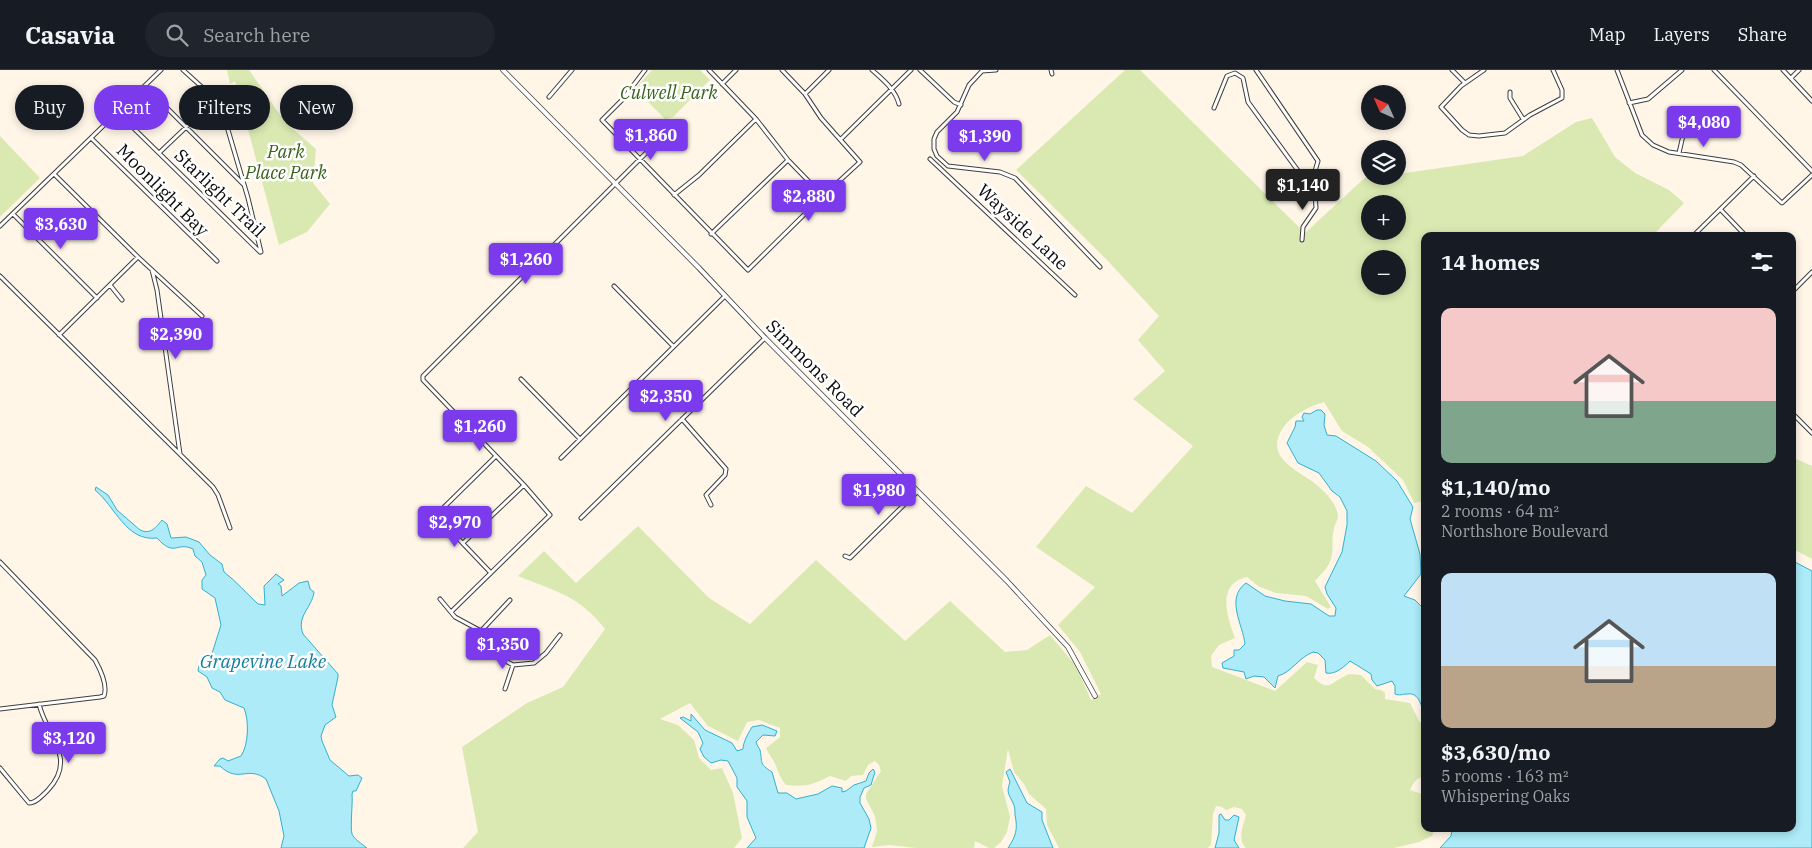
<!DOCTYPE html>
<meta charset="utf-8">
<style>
:root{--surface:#171b24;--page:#20242c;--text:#f1f3f6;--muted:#9ea1a6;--line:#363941;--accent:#7c3aed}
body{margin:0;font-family:"IBM Plex Serif",serif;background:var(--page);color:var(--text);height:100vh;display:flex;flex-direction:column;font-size:19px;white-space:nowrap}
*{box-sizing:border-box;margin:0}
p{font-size:16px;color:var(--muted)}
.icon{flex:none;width:28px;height:28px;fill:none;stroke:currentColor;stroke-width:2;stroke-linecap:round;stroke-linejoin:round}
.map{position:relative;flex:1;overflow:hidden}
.side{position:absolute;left:1421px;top:162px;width:375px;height:600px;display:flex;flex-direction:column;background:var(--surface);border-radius:10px;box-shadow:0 2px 8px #0003}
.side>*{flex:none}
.guide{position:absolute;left:15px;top:15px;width:475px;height:45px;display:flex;gap:10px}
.needle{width:32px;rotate:315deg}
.buttons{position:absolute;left:1361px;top:15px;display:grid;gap:10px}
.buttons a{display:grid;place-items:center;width:45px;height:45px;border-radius:50%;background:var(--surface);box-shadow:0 2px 8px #0003;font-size:25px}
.price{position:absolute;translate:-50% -42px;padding:0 11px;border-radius:5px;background:var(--accent);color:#fff;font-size:16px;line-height:32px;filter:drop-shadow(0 1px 2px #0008)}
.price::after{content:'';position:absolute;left:50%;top:30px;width:15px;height:11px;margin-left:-8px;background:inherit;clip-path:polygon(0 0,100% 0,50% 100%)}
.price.on{background:#222;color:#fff}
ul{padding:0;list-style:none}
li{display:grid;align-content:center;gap:10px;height:265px;padding:0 20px}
li span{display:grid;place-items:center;height:155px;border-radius:10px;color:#555}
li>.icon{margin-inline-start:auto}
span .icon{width:90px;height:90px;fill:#fffc;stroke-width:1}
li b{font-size:21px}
h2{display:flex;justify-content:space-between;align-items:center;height:60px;padding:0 20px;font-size:21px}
.pill{padding:0 18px;border-radius:22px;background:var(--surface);box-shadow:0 2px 8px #0003;font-size:18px;line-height:45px}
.pill.on{background:var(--accent);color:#fff}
header{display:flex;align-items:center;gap:30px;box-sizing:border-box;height:70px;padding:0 25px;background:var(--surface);border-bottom:1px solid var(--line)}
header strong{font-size:24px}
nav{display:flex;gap:28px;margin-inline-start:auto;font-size:18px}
.search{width:350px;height:45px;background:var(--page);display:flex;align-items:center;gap:12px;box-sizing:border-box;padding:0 18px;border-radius:28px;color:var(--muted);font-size:19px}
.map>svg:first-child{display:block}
.green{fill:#dae9b2;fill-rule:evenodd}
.water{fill:#acebf7;stroke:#32b1cf}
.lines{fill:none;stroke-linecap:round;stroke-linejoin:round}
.minor-casing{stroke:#3e3e3e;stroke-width:5}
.tertiary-casing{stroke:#3e3e3e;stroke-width:5.5}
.minor{stroke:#fff;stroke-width:3}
.tertiary{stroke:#fff;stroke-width:4}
.labels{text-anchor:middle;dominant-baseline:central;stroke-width:5;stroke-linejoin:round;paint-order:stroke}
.park-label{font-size:18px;font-style:italic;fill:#39621b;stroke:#fff}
.street-label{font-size:18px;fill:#0b0b0b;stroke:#fff}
.water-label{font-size:19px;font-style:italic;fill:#137e9d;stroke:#fff}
</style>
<header>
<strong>Casavia</strong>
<div class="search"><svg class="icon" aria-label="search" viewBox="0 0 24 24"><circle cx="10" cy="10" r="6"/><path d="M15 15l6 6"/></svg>Search here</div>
<nav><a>Map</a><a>Layers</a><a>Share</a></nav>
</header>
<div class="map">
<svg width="1812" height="778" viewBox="0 0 1812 778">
<rect width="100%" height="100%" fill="#fff6e8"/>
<path class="green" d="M227,0H249L285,52L316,79L313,113L330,134L307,162L279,175L235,11L230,14Z
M652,0H700L710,10L673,47L665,49L635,19Z
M1125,0H1140L1305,163L1370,103V106H1398V104L1523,86L1576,52L1592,48L1615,87L1635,103L1669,120L1684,133L1652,166H1425V431L1414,433L1403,410L1368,377L1342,361L1324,332C1308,337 1293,344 1283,358C1264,386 1295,399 1313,412C1322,419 1334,430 1337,441C1340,449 1335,452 1334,459C1331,469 1334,480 1331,489C1329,497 1320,505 1315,511L1331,537L1328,539L1306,526L1276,523L1258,516L1247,507C1216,514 1227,547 1235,568L1219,575L1211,586L1212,597L1275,621L1307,592L1318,595L1314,608C1329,622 1330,613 1345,606C1349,603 1355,605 1361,605L1375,619L1381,620L1385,623V629L1410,633L1419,651L1425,657V706C1417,707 1413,713 1410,720L1425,725V759H1435L1432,766L1419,772L1394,778H1246C1237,769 1243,757 1246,745L1242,739L1234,737L1226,740L1222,737L1216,736L1213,744L1211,775L1207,778H1059L1047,755L1046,739L1029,724L1024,714L1014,702L1008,679L1002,716L1010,747L1007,762L1001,772L994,778H989L975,771L974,778H916L889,775L872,777L877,761L875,746L866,729V724L881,701L879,695L875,691L868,695L863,705L851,706L846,711L830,706C812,715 807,717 786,715C781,709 779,704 776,696C774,690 769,685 766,678L780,667V658L759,650L747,652L738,671L708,656L690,633L660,649L678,655L694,670L699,688L711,700L722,698L733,723L742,768L734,778H463L478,762L462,677L527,633L563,617L605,559C580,526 555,521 518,506L544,481L576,513L638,456L709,528L750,554L816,490L905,571L950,531L1005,582L1027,580L1050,565L1076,596L1091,630L1101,624L1080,582L1058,555L1095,517L1036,477L1086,416L1132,443L1193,376L1133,329L1165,301L1138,270L1159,246L1107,190L1016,100ZM1370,134H1398V161H1370ZM1370,189H1398V216H1370Z
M0,66L40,108L0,147Z
M1792,387L1812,396V489L1793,479Z"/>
<path class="water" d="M1317,340H1321L1325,344L1324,355L1327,365L1336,366L1376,391L1397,411L1413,437L1410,449L1420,484L1421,504L1404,526L1415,530L1425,540V646C1421,637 1420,622 1407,624C1402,624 1400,626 1395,624V616L1392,611L1377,616L1372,610L1371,604L1350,591C1344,597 1335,605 1326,603L1325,590L1318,583L1313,582C1298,588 1292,602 1278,606L1275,618L1264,607L1254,606L1246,609L1244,602L1223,598L1222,593L1234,586V580H1239L1245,574C1243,555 1225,528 1246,513L1265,526L1285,531L1311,534L1329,546H1335L1336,538L1327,524L1325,517L1342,482L1347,455V441L1340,427L1332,421L1319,403L1298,393L1287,373L1295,357L1296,351H1304L1302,347L1304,343L1310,344Z
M96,417L108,425L117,440L140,460C151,465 156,457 162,450L167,454L171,468L186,467L199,472L210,485L222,494L224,502C237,512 246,523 258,534L265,535L264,516L276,504L284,510L278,514L281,516L282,526L299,513L308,511L310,519L314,522C312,538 296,546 303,564L338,604V607L332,635L336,647L325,655L321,666L322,671L330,690L349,706L358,705L362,708L356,721H353L352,724C353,731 350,757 352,764C354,769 362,774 367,778H281L284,766L279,741L266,709C247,695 239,714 220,696H214L220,689L223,688L228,691L241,686C249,674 249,650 244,638L225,630L220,622L212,618L207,607L198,601L199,595L209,593L221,555L215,528L202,519V510L206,505L202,492L195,486L193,479C176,471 175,488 157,468C126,472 115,436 95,420Z
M1793,491L1812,501V778H1440L1451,766L1452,759H1792Z
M691,644L705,660L732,673L737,681L743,679C743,672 749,662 752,657L762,655L777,661L775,666L763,665L756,672C757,675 759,678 760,680C763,693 758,693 772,702L778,723H787L796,729L818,724L832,716L842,718V722L846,721L854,715L866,711L869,703L873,699L875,702L871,715L864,718L860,727V733L869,749L871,758L864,778H747L756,768L747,747V731L737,717V708L728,691L721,690L711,693L704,687L700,679L703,673L698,662L680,648L683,647L691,651Z
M1010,699L1027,733L1042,742V750L1053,778H1008C1016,766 1018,759 1015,745C1015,742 1015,736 1013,733C1009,724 1006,723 1010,712L1006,702Z
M1221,744L1225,750H1229L1234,745L1239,747L1234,770L1239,778H1215L1219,763V745Z"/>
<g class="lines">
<g class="minor-casing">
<path id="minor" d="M183,0L213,27L223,43L248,128L261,182
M645,0L623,29L602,50L748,200L823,126L860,92L821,48L805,24L782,0
M709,0L756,49L788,90L823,126
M872,0C883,10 895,19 899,34
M920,0L954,32L961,35
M996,0L982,1L969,15L957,42L937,62L934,69V79L937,86L948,96L1000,102L1015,108L1100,197
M1051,0L1052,4
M1256,0L1318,91L1315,101L1304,108
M1452,0L1465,13
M1484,0L1461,16L1441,37L1462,60L1469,65L1479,66L1505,63L1530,45L1562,28V20L1553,0
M1617,0L1642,65L1653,75L1669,82L1734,92L1741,95L1782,133L1812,105
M1714,0L1812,101
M1783,0L1812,31
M1791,8L1799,0
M722,14L736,0
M145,16L243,114
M1510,22V28L1523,49
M805,24L829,0
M549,27L572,0
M1629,33L1648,29L1682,0
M1214,38L1227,6L1235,3L1243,8L1248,32L1315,124L1316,138L1303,157L1302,170
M117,42L260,182
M91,68L217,191
M841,69L911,0
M159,83L202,42
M1679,83L1684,61
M930,89L1075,225
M54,104L138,187L202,246
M674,125L699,105L756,49
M1721,140L1746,166
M13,144L97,228
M0,156L161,0
M711,164L788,90
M1693,166L1754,106
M152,200L157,220L180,384
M0,206L213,417L218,425L230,458
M110,215L122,230
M614,216L673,276
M1792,222L1812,202
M59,265L138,187
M521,309L580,369
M1792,343L1812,363
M682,349L726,399L725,405L706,425L711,435
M561,388L725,226
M431,440L491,503
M436,445L496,386
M581,448L765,268
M463,473L524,415
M845,486L850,488L917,422
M0,492L95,590C100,599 108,615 104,626L100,627L0,639
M440,529L455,547L481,561L504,590L513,595L534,593L546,583L560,565
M452,541L550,445L524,415L423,310V306L674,55
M481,561L510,530
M505,619L513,595
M0,698L29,733C36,733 43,725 48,720C78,688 46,665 39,634"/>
</g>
<g class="tertiary-casing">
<path id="tertiary" d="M503,0L699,198L765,268L1007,511L1068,577L1095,626"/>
</g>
<use href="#minor" class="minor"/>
<use href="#tertiary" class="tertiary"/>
</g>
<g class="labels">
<g class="park-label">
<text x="669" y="22">Culwell Park</text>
<text x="286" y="81">Park<tspan x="286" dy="21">Place Park</tspan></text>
</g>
<g class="street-label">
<text transform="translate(163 120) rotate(45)">Moonlight Bay</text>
<text transform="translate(220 123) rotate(44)">Starlight Trail</text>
<text transform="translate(1023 157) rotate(43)">Wayside Lane</text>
<text transform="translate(815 298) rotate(45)">Simmons Road</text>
</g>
<g class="water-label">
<text x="263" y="591">Grapevine Lake</text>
</g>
</g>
</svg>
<div class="buttons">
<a><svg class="needle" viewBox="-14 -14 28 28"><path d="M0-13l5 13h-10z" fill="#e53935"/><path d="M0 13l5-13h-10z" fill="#9ea1a6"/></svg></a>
<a><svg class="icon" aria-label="layers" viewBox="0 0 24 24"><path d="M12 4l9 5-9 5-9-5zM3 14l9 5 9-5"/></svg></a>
<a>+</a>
<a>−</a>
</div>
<b class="price" style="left:1704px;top:78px">$4,080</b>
<b class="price" style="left:651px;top:91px">$1,860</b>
<b class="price" style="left:985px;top:92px">$1,390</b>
<b class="price on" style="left:1303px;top:141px">$1,140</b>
<b class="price" style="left:809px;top:152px">$2,880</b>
<b class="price" style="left:61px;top:180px">$3,630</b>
<b class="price" style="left:526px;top:215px">$1,260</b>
<b class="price" style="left:176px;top:290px">$2,390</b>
<b class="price" style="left:666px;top:352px">$2,350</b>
<b class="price" style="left:480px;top:382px">$1,260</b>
<b class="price" style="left:879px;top:446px">$1,980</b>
<b class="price" style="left:455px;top:478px">$2,970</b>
<b class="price" style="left:503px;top:600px">$1,350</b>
<b class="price" style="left:69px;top:694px">$3,120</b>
<div class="guide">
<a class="pill">Buy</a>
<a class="pill on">Rent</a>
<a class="pill">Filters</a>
<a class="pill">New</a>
</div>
<section class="side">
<h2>14 homes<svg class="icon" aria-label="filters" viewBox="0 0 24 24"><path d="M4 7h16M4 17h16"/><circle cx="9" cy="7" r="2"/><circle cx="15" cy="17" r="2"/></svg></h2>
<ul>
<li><span style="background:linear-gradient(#f6c9c9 60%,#7fa58c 0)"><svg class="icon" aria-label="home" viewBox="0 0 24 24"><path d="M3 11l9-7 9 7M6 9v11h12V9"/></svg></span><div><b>$1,140/mo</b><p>2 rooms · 64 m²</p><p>Northshore Boulevard</p></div></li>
<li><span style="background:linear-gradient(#bfe0f5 60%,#b9a48a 0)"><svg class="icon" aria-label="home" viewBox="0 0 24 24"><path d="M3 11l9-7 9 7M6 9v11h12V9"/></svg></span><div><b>$3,630/mo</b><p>5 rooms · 163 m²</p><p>Whispering Oaks</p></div></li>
</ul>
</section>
</div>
